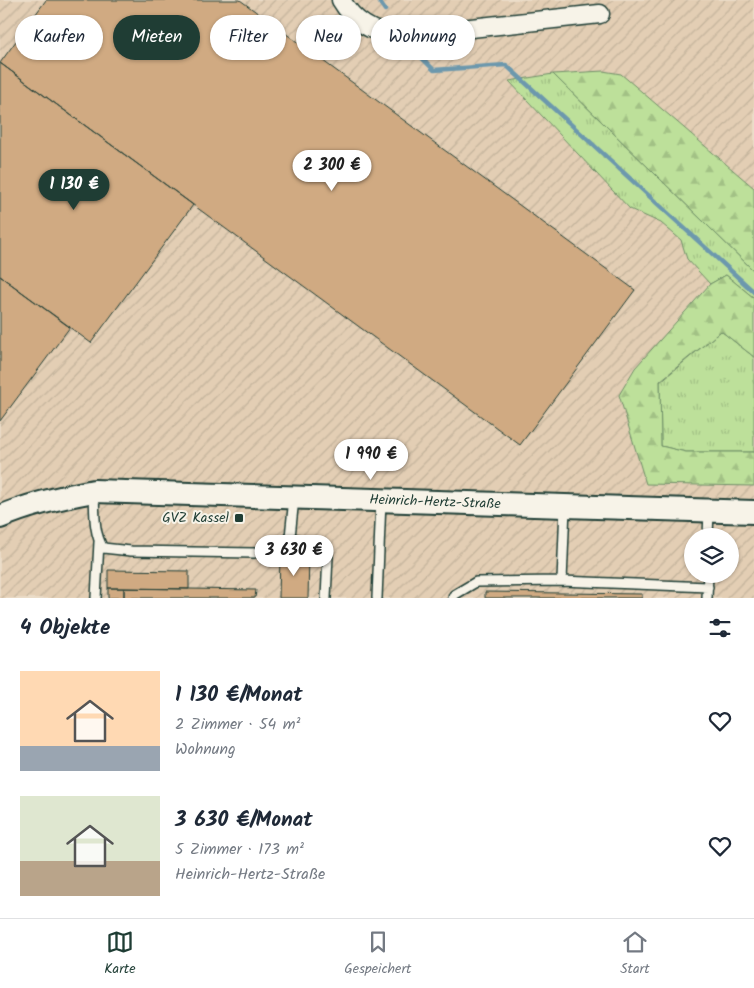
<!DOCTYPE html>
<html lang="de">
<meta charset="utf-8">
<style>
:root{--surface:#fff;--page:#f6f6f7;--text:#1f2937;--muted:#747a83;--line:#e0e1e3;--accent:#1f3d34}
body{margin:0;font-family:Kalam,sans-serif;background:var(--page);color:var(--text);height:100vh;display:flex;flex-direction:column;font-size:19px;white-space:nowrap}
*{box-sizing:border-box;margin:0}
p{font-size:16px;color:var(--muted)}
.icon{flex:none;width:28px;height:28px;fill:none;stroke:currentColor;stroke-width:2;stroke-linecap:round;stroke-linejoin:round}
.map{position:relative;height:598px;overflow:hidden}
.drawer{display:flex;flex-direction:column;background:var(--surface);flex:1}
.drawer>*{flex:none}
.banner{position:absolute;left:15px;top:15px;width:500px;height:45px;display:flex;gap:10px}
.fabs{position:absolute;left:684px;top:528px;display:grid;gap:10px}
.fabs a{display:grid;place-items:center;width:55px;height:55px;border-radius:50%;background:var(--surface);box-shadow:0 1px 4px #0004;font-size:25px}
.price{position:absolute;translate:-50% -42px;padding:0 11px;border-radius:18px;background:#fff;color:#222;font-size:16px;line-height:32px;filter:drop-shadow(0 1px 2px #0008)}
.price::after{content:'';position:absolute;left:50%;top:30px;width:15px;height:11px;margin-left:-8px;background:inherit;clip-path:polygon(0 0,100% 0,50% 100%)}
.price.active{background:var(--accent);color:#fff}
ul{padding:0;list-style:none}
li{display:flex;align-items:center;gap:15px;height:125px;padding:0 20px}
li span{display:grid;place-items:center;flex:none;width:140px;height:100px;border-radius:0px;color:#555}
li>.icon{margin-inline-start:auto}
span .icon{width:60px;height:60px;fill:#fffc;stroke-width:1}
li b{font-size:21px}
h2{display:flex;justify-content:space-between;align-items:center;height:60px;padding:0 20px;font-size:21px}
.pill{padding:0 18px;border-radius:22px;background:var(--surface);box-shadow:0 1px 4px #0004;font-size:18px;line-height:45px}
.pill.active{background:var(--accent);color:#fff}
.tab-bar{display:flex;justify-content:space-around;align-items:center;height:70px;border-top:1px solid var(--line);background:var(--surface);font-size:14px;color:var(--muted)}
.tab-bar a{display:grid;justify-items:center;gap:2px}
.tab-bar .active{color:var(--accent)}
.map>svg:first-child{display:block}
.industrial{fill:url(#industrial-furrows);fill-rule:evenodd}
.grass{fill:url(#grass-tufts);stroke:#6e8e67}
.forest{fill:url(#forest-firs);stroke:#6e8e67}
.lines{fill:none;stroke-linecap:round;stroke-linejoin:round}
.stream{stroke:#6c98ad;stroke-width:4.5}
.building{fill:#d0aa82;stroke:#1f3d34}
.service-casing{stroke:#1f3d34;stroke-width:12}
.minor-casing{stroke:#1f3d34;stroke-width:21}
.tertiary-casing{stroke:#1f3d34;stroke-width:26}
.service{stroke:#f7f3e8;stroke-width:9}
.minor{stroke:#f7f3e8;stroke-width:18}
.tertiary{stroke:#f7f3e8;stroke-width:22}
.poi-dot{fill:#1f3d34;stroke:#f7f3e8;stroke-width:2}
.labels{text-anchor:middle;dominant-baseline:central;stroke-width:4;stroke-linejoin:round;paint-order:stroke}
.street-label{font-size:14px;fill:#1f3d34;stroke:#f7f3e8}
.poi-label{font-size:14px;fill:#1f3d34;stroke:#f7f3e8;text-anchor:end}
</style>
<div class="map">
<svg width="754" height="598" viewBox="0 0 754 598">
<defs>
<pattern id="industrial-furrows" width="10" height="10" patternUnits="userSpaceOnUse" patternTransform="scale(1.25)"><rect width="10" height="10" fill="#e3ceb4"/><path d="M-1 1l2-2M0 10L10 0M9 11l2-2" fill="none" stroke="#c2b29b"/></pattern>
<pattern id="grass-tufts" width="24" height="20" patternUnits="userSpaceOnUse" patternTransform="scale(1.25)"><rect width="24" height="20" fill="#bde09a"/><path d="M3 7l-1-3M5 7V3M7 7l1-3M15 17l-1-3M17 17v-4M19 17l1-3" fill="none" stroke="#a2c185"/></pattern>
<pattern id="forest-firs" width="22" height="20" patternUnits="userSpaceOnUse" patternTransform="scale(1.25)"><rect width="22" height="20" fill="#bde09a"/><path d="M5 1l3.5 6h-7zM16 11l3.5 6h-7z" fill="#a2c185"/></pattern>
</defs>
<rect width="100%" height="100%" fill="#ebddc9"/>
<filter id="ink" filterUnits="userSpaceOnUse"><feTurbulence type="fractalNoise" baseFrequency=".02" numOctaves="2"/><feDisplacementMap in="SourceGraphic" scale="10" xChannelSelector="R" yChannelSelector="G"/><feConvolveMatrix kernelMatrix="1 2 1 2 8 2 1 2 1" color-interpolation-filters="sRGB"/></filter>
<g filter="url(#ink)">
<path class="industrial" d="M0,0H754V598H0ZM692,536H730V574H692Z"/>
<path class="grass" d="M553,74L754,271V298L726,275L710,284L687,259L681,240L661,223L630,209L509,81Z
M721,331L754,357V452H686L661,446L660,382Z"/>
<path class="forest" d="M603,71L621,74L754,188V271L553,74Z
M726,275L754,298V357L721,331L660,381L661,446L686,452H754V486L646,484L619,395L635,368L710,284Z"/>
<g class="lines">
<path class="stream" d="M378,0L385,10
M422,58L434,70L506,65L754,292"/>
</g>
<path class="building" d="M46,0H240L635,290L520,445L0,63Z
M0,63L193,205L91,343L0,276Z
M0,276L70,327L0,421Z
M280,555L309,556L308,598H279Z
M108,570L189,571V589L108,588Z
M108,588H124V598H108Z
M124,588L256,590L255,598H124Z
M485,592L642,594V598H485Z"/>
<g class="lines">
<g class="service-casing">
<path id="service" d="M94,492C95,511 93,532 103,548L131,551L254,553L279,547L287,542L290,537L294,498
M708,536L709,511
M290,537L318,546L328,556L326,598
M562,581L565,507
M96,598L99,542
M377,598L381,501
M453,598L454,595L476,582L562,581L708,587
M707,598L708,574"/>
</g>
<g class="minor-casing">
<path id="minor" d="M341,0C354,22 372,33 397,36L600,14"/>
</g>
<g class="tertiary-casing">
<path id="tertiary" d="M0,517C30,504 61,497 94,491L754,512"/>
</g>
<use href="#service" class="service"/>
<use href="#minor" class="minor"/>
<use href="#tertiary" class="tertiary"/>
</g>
</g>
<rect class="poi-dot" x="234" y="513" width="10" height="10" rx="2.5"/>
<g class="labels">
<g class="street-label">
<text transform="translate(435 502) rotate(2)">Heinrich-Hertz-Straße</text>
</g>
<g class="poi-label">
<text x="229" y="518">GVZ Kassel</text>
</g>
</g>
</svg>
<div class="fabs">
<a><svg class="icon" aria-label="layers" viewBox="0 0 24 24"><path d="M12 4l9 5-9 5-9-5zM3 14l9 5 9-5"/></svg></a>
</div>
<b class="price" style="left:332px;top:192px">2 300 €</b>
<b class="price active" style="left:74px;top:211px">1 130 €</b>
<b class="price" style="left:371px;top:481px">1 990 €</b>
<b class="price" style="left:294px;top:577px">3 630 €</b>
<div class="banner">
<a class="pill">Kaufen</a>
<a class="pill active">Mieten</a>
<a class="pill">Filter</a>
<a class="pill">Neu</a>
<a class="pill">Wohnung</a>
</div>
</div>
<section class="drawer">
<h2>4 Objekte<svg class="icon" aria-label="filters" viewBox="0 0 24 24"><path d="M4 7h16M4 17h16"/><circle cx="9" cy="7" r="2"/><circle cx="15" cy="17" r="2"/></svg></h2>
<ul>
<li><span style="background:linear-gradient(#ffd9b3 75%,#9aa5b1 0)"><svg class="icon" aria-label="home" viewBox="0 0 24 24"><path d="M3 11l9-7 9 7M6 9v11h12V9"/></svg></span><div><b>1 130 €/Monat</b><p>2 Zimmer · 54 m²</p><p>Wohnung</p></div><svg class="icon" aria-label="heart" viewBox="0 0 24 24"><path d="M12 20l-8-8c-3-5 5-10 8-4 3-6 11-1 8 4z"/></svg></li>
<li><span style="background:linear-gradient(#dfe7d0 65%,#b9a48a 0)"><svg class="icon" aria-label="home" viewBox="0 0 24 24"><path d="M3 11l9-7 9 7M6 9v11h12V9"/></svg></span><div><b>3 630 €/Monat</b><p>5 Zimmer · 173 m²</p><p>Heinrich-Hertz-Straße</p></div><svg class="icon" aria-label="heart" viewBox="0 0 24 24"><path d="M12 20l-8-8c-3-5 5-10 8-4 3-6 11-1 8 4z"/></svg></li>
</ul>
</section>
<nav class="tab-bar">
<a class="active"><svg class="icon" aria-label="map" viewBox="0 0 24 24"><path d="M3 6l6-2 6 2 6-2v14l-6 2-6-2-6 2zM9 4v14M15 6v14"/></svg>Karte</a>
<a><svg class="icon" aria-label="saved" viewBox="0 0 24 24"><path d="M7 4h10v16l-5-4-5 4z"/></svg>Gespeichert</a>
<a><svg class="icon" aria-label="home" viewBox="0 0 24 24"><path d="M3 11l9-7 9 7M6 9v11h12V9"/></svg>Start</a>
</nav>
